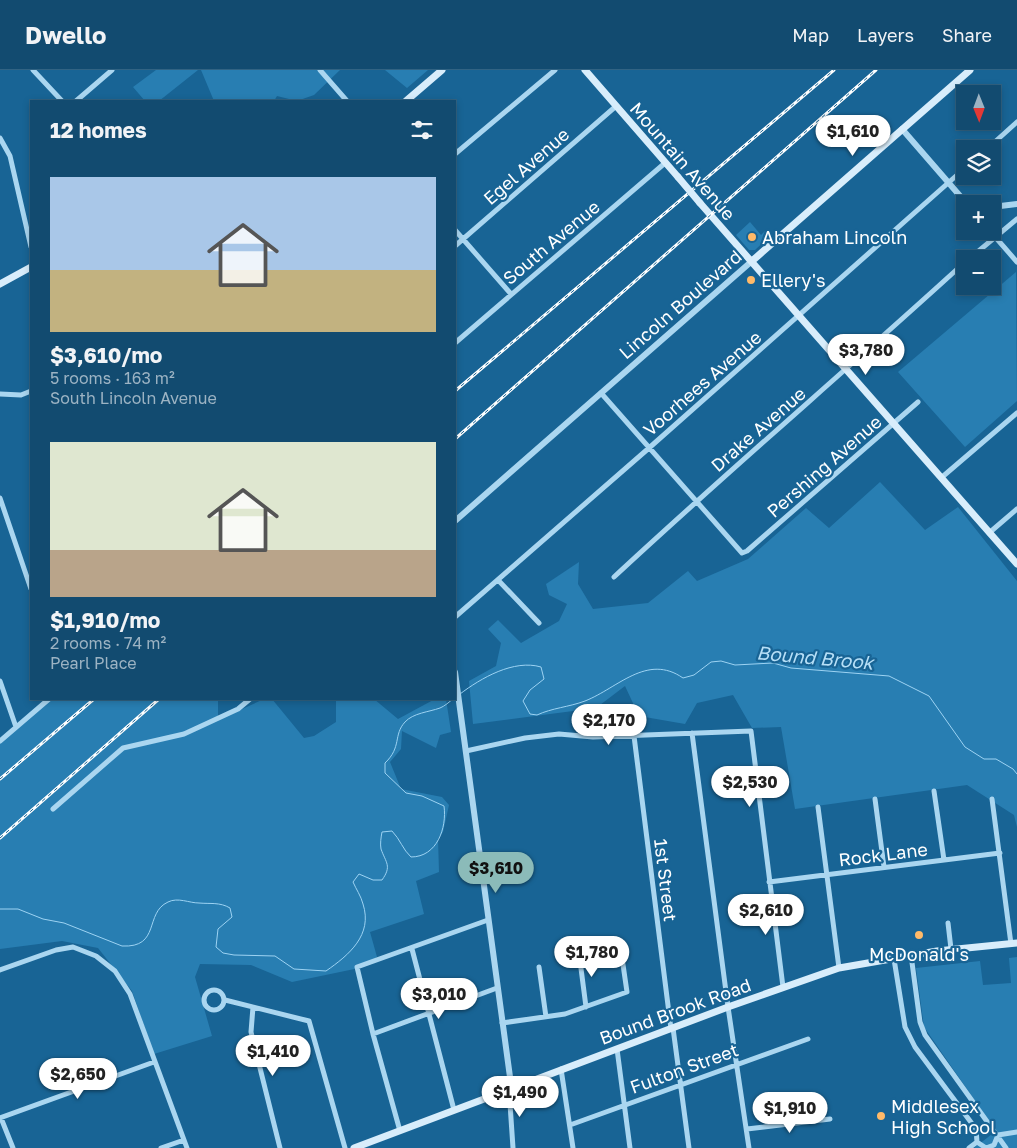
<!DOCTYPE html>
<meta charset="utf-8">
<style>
:root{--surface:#124b70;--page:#1f5578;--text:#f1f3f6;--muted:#9cb3c3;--line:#316383;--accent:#8bbbb9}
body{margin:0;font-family:"Golos Text",sans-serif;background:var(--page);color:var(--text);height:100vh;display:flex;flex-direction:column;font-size:19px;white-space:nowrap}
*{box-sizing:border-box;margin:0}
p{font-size:16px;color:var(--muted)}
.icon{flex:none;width:28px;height:28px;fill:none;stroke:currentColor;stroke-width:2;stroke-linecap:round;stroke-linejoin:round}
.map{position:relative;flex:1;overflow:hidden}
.panel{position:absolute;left:30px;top:30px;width:426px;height:600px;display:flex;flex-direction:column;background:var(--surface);border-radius:0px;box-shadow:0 2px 8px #0003,0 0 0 1px var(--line)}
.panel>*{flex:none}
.needle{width:32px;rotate:179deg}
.fabs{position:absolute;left:956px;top:15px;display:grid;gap:10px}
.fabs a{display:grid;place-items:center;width:45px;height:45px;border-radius:0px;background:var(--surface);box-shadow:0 2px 8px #0003,0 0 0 1px var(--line);font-size:25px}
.price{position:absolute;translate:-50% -42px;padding:0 11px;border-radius:18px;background:#fff;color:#222;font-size:16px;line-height:32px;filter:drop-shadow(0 1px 2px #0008)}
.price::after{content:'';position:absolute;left:50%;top:30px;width:15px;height:11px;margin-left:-8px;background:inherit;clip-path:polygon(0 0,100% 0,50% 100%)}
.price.current{background:var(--accent);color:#111}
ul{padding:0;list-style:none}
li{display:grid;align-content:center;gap:10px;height:265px;padding:0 20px}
li span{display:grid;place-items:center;height:155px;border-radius:0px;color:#555}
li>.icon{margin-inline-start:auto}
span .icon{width:90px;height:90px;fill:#fffc;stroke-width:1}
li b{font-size:21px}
h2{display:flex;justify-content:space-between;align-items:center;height:60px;padding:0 20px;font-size:21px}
header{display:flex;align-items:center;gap:30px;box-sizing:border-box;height:70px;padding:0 25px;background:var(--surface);border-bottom:1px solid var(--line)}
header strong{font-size:24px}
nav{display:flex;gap:28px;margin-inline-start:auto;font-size:18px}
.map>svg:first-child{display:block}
.green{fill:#287eb2}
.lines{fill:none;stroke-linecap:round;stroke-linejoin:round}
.stream{stroke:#9dd3f3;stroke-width:1}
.minor{stroke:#aad6f0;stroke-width:5}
.tertiary{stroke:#aad6f0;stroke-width:6}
.secondary{stroke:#d8edfb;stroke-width:7}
.rail-casing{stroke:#fff;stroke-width:3}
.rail{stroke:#186495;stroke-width:1;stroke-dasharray:4;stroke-linecap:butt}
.secondary-bridge{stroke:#d8edfb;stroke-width:7}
.poi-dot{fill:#ffba69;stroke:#186495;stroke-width:2}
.labels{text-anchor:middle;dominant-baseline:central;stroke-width:4.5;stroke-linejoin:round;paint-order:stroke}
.street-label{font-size:18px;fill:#fff;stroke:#186495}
.poi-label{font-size:18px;fill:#fff;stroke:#186495;text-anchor:start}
.water-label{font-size:19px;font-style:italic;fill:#b6dff7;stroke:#186495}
</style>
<header>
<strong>Dwello</strong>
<nav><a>Map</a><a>Layers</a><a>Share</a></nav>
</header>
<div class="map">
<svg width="1017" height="1078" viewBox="0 0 1017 1078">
<rect width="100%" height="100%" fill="#186495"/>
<path class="green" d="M156,0H198L159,31H145L133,17Z
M201,0H340L314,25L297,31L277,26L274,31H214Z
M385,0H428L407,18Z
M750,152L761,165L765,161L770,166L755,180H749L736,165Z
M1016,202L1017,331L965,377L898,302Z
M880,412L925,460L958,437L1017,511V757L1014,745L967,715L795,739L781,657L752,658L733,625L697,633L685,654L639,646L625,616L596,638L473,654L469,611L496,596L501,573L488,559L498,550L521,573L559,551L567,534L549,525L546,514L579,492L578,514L593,539L648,533L688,501L697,511L748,489L806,438L829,458Z
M47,629H218V650L264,629H272L304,668L314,666L336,652V629H374L398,649L435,629H446L451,662L440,665L436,678L402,661L401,679L390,692L401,719L442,727L449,735L443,762L438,769L439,802L416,811L424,844L370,862L377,887L364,897L292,912L251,895L200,894L195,907L212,966L154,984L132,921L98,878L62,871L0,879V670Z
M1017,887V1078H974L996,1061L924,957L916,898L980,891L983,915L1011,913L1009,888Z"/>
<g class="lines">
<path class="stream" d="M460,624C481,608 514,589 541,597L544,609L530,620L523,631L530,644L537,645C552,638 569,637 585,631C618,618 647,583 683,608L694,605L711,592L721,591L735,595L773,593L791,598L889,606L929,626L965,677L984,689H996L1013,699L1017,704
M0,839H18L43,849L64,853L122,876C161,878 144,843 168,832C178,827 189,833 199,833C210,834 220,832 230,838L232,847L218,859L216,877L223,883L234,885L275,886L294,899L326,901C349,885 373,865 363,834C361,826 356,819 353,812L359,804L373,810H382C392,796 386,793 381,779C380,774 381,767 382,762L392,761C400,769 403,780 411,787C437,787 447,758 444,736L422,726L406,723L385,703V693C402,677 393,665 405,652C413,643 429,642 440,638C445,636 449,632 453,629"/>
<path class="minor" d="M33,0L62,31
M320,0L347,31
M76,31L112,0
M0,68L10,86L31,177
M987,79L1017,52
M455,84L555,0
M455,160L511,224
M990,161L1017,192
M455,176L615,37
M969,189L1017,149
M455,273L665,93
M601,323L742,483L747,481L918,332
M0,324L21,325L31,321
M941,408L1017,343
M0,428L31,519
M989,463L1017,439
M614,507C729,400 849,298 965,192
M498,510L539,553
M455,547L649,378L965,98
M0,611L16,657
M692,663L728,937L749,1078
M634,666L671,959
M0,671L49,629
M466,681L525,668L559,664L593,667L751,661L783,917
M934,721L944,790
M875,729L884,797
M992,729L1011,874
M818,737L839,898
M53,739L123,678L184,664L238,639L250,629
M769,812L1000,783
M948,853L951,879
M412,879L454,1040
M579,883L586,937
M911,885L920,952L925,965L1006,1078
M894,889L905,957L915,977L976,1059L977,1072
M539,897L546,947
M0,900L56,880L73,877L96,886L115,901L130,924L187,1078
M204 930a10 10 0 1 1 20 0a10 10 0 1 1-20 0Z
M225,930L309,951L345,1078
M253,937L251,962L280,1078
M502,953L565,944L627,922L620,874
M673,958L689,1078
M373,964L497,918
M617,979L630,1078
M561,999L573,1078
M509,1019L513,1078
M0,1048L154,992
M1,1048L13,1078
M570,1055L808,969
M747,1059L830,1049
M400,1061L373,964L357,897L488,850
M998,1065L1017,1062
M977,1072L986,1078L994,1075L998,1065
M161,1078L184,1070
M969,1078L977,1072"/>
<path class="tertiary" d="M902,59L967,134
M992,137L1017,134
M455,451L752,191
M455,602L510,1007L509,1019"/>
<path class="secondary" d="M585,0L678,107
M406,31L442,0
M700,133L1017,494
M752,191L970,0
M0,214L31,197
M354,1078L728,937L839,898L937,881L1017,873"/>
<g class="rail-casing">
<path id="rail" d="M455,321L834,0
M455,369L876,0
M0,709L94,629
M0,768L159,629"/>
</g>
<use href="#rail" class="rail"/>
<path class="secondary-bridge" d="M678,107L700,133"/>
</g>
<g class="poi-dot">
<circle cx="752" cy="167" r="5"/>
<circle cx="751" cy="210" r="5"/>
<circle cx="919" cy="865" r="5"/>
<circle cx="881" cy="1046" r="5"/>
</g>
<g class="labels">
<g class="street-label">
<text transform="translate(683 91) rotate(49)">Mountain Avenue</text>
<text transform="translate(526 96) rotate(-41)">Egel Avenue</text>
<text transform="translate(551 172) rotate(-40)">South Avenue</text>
<text transform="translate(680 234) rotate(-41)">Lincoln Boulevard</text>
<text transform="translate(702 313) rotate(-41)">Voorhees Avenue</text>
<text transform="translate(758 359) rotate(-41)">Drake Avenue</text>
<text transform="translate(824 396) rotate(-41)">Pershing Avenue</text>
<text transform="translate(883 784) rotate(-7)">Rock Lane</text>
<text transform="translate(666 810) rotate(83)">1st Street</text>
<text transform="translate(675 941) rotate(-20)">Bound Brook Road</text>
<text transform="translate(684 998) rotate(-20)">Fulton Street</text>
</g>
<g class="poi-label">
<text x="762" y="167">Abraham Lincoln</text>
<text x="761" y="210">Ellery's</text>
<text x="919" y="884" text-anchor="middle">McDonald's</text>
<text x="891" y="1036">Middlesex<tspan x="891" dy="21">High School</tspan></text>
</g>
<g class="water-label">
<text transform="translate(815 587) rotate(5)">Bound Brook</text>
</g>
</g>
</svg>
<div class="fabs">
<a><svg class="needle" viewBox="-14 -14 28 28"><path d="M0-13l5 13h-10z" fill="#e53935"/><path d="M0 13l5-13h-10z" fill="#9cb3c3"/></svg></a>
<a><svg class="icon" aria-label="layers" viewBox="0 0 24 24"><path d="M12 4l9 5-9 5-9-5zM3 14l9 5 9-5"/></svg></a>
<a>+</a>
<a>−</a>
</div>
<b class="price" style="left:853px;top:87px">$1,610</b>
<b class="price" style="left:866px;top:306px">$3,780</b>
<b class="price" style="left:609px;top:676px">$2,170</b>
<b class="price" style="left:750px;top:738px">$2,530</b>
<b class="price current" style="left:496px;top:824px">$3,610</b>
<b class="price" style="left:766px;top:866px">$2,610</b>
<b class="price" style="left:592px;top:908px">$1,780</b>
<b class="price" style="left:439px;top:950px">$3,010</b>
<b class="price" style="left:273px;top:1007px">$1,410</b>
<b class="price" style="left:78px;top:1030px">$2,650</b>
<b class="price" style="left:520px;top:1048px">$1,490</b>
<b class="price" style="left:790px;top:1064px">$1,910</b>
<section class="panel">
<h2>12 homes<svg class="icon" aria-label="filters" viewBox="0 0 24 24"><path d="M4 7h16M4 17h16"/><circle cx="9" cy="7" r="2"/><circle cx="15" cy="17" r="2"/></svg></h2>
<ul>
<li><span style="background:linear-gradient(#a9c7e8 60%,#c2b280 0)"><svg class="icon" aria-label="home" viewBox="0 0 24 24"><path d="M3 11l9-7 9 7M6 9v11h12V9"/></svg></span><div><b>$3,610/mo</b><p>5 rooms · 163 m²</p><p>South Lincoln Avenue</p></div></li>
<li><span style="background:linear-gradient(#dfe7d0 70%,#b9a48a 0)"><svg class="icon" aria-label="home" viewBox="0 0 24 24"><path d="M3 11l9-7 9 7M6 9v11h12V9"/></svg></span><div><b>$1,910/mo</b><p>2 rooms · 74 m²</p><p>Pearl Place</p></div></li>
</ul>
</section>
</div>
